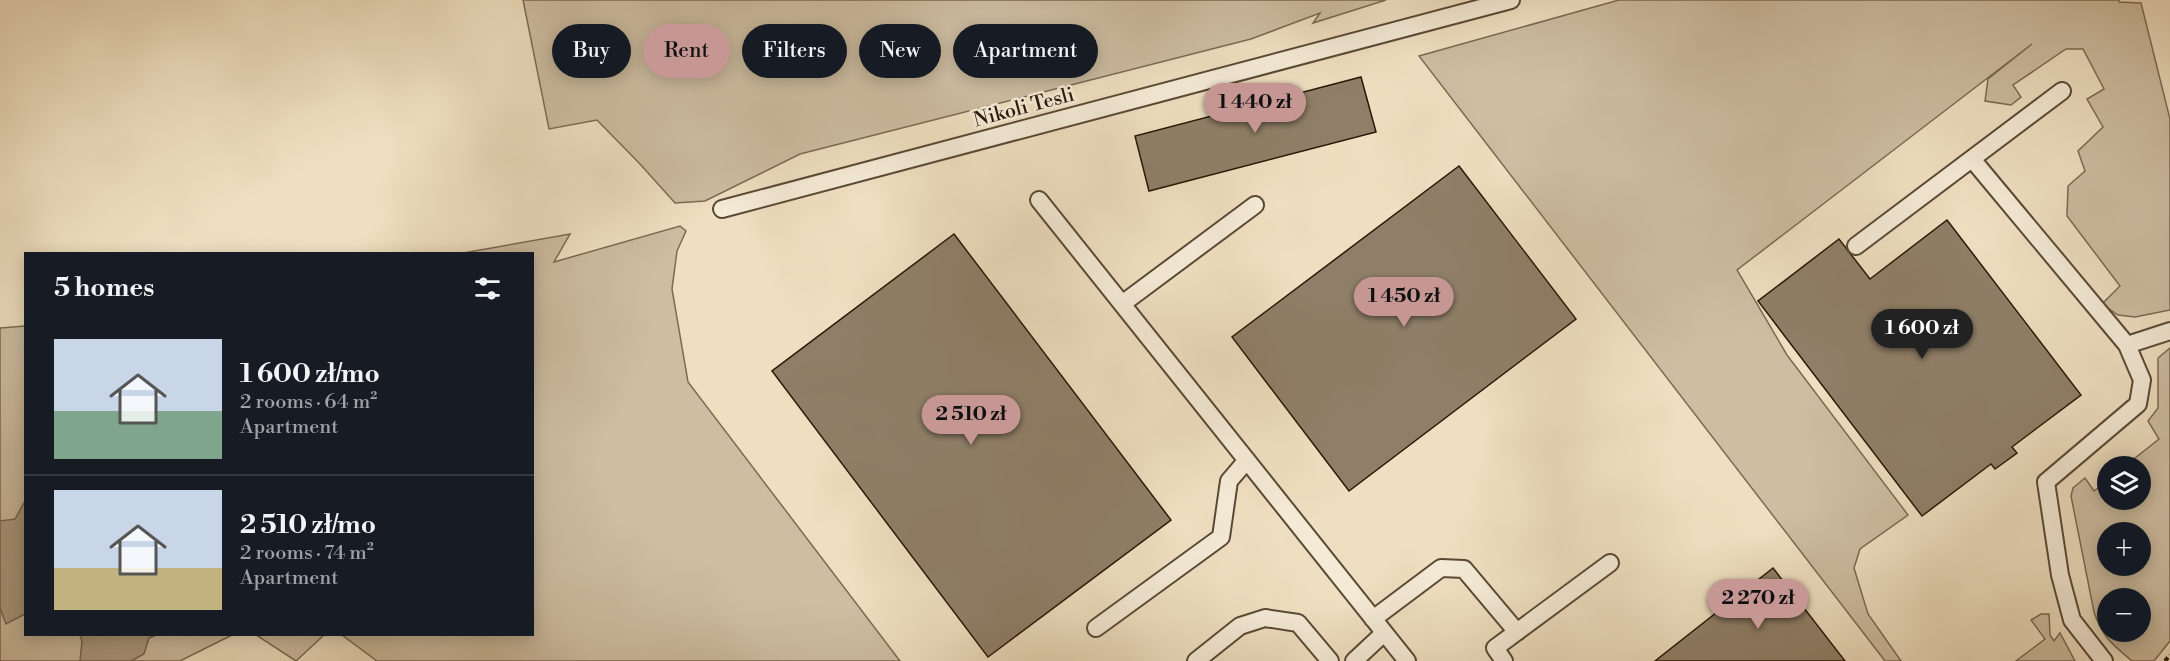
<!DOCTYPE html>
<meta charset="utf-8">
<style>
:root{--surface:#171b24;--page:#20242c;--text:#f1f3f6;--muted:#9ea1a6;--line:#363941;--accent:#c59692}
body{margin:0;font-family:"Libre Bodoni",serif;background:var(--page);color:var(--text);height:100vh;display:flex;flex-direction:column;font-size:22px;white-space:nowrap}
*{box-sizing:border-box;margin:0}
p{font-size:20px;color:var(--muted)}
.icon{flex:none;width:33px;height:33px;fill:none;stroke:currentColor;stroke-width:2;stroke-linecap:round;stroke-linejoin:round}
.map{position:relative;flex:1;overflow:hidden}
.drawer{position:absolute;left:24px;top:252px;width:510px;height:384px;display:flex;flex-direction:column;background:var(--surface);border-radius:0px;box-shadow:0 3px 15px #0003}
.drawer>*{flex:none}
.banner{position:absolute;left:552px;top:24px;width:570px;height:54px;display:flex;gap:12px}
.controls{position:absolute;left:2097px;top:456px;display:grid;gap:12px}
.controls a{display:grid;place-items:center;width:54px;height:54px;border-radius:50%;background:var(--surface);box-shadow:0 3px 15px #0003;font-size:30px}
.price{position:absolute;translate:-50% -51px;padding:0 14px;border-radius:21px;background:var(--accent);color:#111;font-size:20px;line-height:39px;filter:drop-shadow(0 2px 3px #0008)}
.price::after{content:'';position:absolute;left:50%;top:36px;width:18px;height:14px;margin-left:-9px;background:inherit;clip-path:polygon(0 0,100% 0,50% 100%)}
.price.active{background:#222;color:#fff}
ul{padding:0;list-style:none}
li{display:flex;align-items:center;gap:18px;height:150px;padding:0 30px}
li+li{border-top:2px solid var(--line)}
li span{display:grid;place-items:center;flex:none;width:168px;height:120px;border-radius:0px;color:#555}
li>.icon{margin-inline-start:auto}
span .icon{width:72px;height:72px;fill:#fffc;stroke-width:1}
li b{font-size:26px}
h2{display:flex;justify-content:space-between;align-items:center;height:72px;padding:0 30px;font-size:26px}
.pill{padding:0 21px;border-radius:27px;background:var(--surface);box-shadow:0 3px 15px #0003;font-size:21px;line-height:54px}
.pill.active{background:var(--accent);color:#111}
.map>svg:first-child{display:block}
.green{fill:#cdbda1;stroke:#7b6a54;stroke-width:1.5;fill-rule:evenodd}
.water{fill:#ab9b81;stroke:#776651;stroke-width:1.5}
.building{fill:#8f7f68;stroke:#291708;stroke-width:1.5}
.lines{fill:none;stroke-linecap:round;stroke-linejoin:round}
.service-casing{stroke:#5a4936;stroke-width:20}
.path{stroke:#291708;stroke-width:4;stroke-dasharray:4.5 3;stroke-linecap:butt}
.service{stroke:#f4ead6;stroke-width:16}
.labels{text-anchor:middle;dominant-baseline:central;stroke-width:5;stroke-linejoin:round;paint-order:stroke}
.street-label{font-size:20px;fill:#291708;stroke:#f4ead6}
</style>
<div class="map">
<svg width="2170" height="661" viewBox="0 0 2170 661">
<rect width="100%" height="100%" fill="#eedfc0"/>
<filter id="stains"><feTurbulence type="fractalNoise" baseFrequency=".00333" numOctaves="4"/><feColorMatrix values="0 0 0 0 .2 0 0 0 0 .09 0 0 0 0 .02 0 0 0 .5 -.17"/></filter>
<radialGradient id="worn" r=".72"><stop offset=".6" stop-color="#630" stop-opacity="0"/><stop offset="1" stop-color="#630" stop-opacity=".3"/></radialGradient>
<path class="green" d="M523,0H1386L1313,23L1320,13L1251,39L800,154L705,201L675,203L640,164L597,120L549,129Z
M1619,0H2119V2L2141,3L2170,119V310L2135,317L2118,315L2102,304L2120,286L2067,216L2068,186L2085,171L2078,151L2103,127L2087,99L2104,89L2083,49H2066L2013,85L2021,97L2011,105L1985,101L1988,79L2032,44L1737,270L1787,355L1908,515L1860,549L1854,568L1868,614L1901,661H1885L1419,56Z
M680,226L686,231L677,251L672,289L688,382L900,661H377L342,635L532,634V254L463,253L570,234L554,262Z
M25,326L26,634L232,635L180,661H0V328Z
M2170,348V641L2154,661H2132C2112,644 2103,638 2094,612L2071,496L2073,488L2085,478L2094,491L2107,481L2108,500H2140V466H2125L2159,439L2148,421L2158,408V358ZM2140,532V566H2108V532ZM2140,598V632H2108V598Z
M2041,614H2049L2050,635L2054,641L2060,633L2075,661H2016L2045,639L2031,620Z
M256,635H324L296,661Z"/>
<path class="water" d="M25,501V614L6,624L0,608V521L15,519Z
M80,635V634L156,635L149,638L144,654L131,661H80L82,641Z"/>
<path class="building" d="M1361,77L1376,132L1149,191L1135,136Z
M1459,166L1576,319L1349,491L1232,337Z
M1947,220L2081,395L2012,447L2017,453L1995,469L1991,464L1922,516L1758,301L1839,239L1870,279Z
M954,234L1171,520L988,657L772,371Z
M1773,568L1845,661H1655Z"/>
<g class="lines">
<g class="service-casing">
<path id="service" d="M1972,159L2127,345L2170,331
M1039,200L1407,661
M722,209L1511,0
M1856,246L2062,91
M1122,304L1255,205
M1373,619L1441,568L1464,569L1517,632
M1096,628L1221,537L1229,481L1247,460
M1196,661L1240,626L1265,618L1298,623L1330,661
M1354,661L1384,633
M1504,661L1495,648L1610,563
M2104,661L2072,620L2060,575L2046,482L2138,404L2142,380L2127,345"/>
</g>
<path class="path" d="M2165,661L2170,655"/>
<use href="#service" class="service"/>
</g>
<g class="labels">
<g class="street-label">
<text transform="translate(1024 108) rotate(-15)">Nikoli Tesli</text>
</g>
</g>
<rect width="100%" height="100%" filter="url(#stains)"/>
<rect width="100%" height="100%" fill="url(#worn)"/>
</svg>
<div class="controls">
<a><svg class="icon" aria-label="layers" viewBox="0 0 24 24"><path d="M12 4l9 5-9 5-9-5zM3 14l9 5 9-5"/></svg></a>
<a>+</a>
<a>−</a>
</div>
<b class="price" style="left:1255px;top:134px">1 440 zł</b>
<b class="price" style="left:1404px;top:328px">1 450 zł</b>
<b class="price active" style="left:1922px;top:360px">1 600 zł</b>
<b class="price" style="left:971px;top:446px">2 510 zł</b>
<b class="price" style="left:1758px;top:630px">2 270 zł</b>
<div class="banner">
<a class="pill">Buy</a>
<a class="pill active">Rent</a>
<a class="pill">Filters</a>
<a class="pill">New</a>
<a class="pill">Apartment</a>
</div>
<section class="drawer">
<h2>5 homes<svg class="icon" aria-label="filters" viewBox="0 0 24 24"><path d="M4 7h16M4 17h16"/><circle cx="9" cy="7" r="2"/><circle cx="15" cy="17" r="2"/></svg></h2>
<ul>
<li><span style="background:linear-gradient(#c9d6e8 60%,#7fa58c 0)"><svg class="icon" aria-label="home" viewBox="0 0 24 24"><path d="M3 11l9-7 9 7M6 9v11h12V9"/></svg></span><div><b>1 600 zł/mo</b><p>2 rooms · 64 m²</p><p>Apartment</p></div></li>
<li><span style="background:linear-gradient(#c9d6e8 65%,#c2b280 0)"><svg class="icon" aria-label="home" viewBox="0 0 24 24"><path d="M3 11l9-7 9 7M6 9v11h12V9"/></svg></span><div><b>2 510 zł/mo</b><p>2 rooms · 74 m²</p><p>Apartment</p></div></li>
</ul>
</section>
</div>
